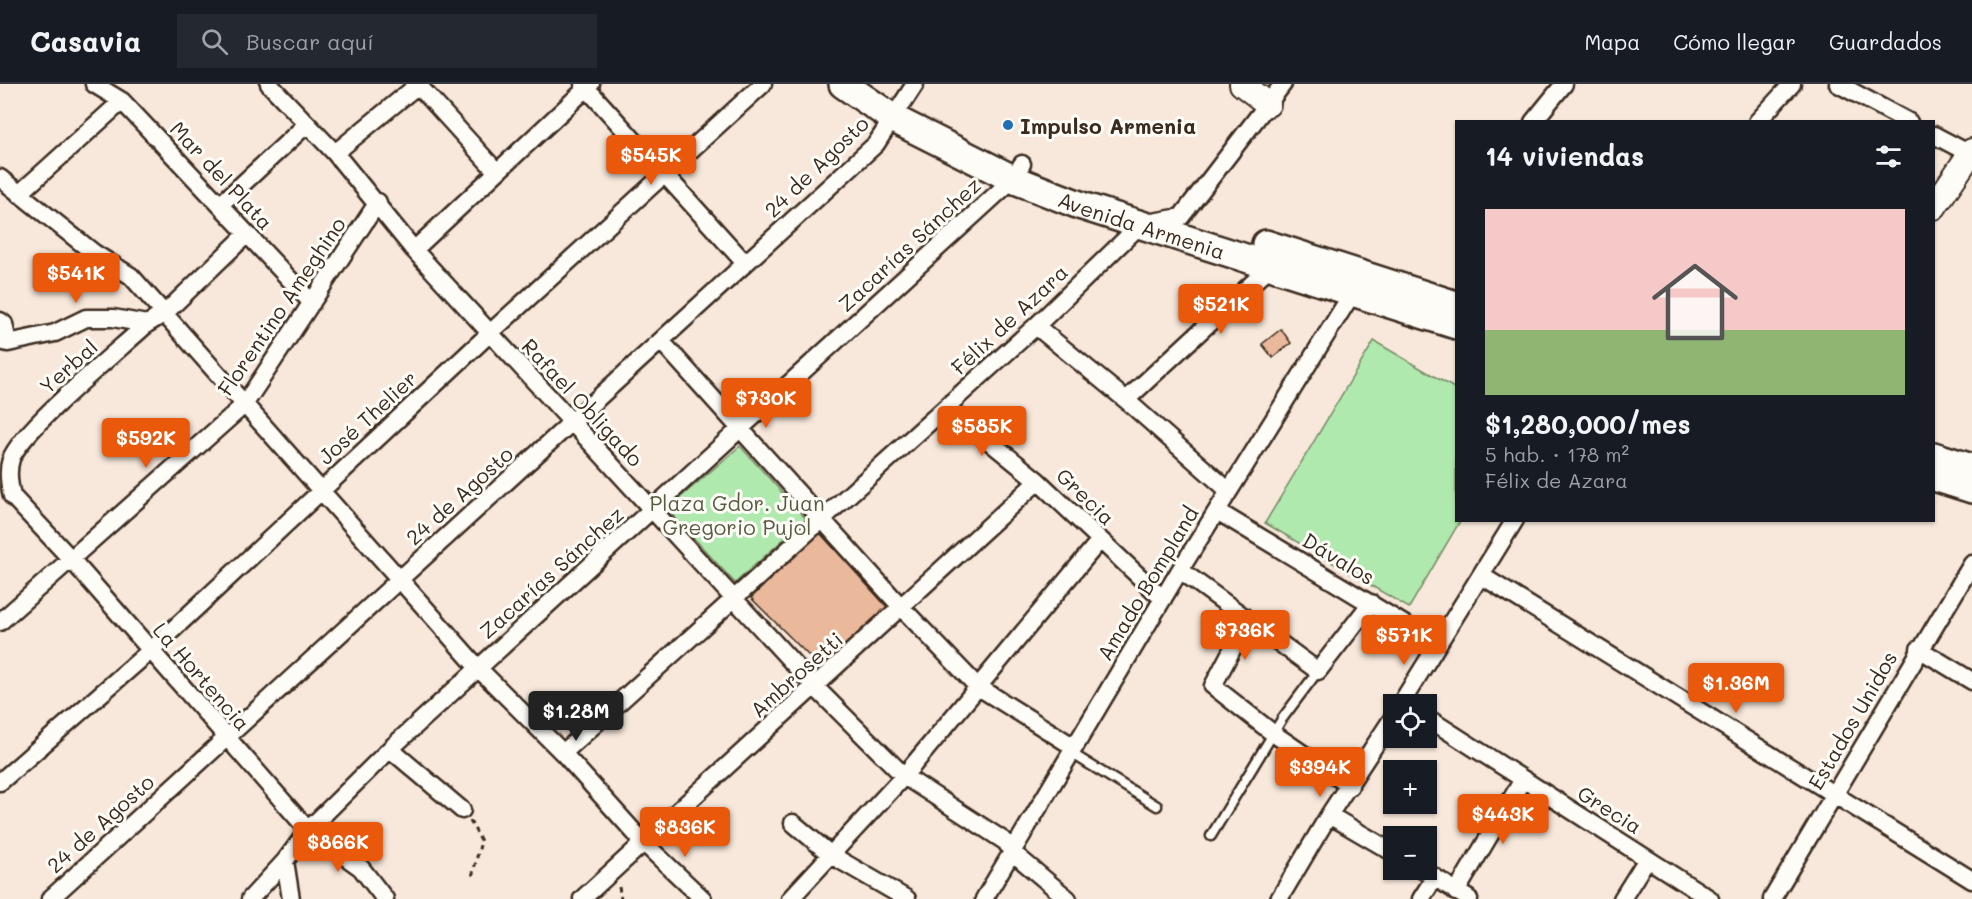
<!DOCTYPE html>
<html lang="es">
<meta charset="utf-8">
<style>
:root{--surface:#171b24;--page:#242831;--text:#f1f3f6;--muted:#9ea1a6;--line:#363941;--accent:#ea580c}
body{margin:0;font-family:Mali,sans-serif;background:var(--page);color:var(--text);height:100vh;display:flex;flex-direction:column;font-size:22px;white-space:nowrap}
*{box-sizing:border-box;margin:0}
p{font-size:20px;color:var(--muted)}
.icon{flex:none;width:33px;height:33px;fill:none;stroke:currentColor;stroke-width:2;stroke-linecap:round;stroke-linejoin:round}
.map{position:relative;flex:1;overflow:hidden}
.details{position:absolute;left:1455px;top:36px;width:480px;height:402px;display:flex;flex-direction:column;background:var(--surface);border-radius:0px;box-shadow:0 2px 4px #0004}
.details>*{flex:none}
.tools{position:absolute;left:1383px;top:610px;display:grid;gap:12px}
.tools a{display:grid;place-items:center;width:54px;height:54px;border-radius:0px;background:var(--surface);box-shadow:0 2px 4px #0004;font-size:30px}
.price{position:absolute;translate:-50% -51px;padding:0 14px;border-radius:6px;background:var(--accent);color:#fff;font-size:20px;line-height:39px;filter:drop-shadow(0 2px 3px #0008)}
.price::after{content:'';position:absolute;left:50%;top:36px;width:18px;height:14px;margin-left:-9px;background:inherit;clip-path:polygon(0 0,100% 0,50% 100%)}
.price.current{background:#222;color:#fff}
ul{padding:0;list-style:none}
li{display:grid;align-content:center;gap:12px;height:318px;padding:0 30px}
li span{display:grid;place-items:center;height:186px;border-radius:0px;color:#555}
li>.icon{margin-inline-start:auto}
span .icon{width:108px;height:108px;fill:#fffc;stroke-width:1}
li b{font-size:26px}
h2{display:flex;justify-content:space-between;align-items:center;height:72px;padding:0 30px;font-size:26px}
header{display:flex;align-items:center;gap:36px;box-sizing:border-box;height:84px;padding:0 30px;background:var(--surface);border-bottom:2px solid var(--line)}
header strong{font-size:28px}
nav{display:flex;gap:33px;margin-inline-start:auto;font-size:21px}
.search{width:420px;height:54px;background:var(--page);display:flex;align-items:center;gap:15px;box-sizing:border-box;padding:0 21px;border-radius:0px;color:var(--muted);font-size:22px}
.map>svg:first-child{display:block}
.green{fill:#b0e9ae;stroke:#768a66;stroke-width:1.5}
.building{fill:#eab89b;stroke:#3b2a1e;stroke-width:1.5}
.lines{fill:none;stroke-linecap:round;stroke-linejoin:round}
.lane-casing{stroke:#3b2a1e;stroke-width:13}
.street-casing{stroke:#3b2a1e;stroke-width:21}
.secondary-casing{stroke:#3b2a1e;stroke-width:28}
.primary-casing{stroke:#3b2a1e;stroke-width:32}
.path{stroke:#3b2a1e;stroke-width:3;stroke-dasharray:4.5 4.5;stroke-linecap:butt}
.lane{stroke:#fdfcf7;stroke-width:8}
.street{stroke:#fdfcf7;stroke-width:16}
.secondary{stroke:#fdfcf7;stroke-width:24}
.primary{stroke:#fdfcf7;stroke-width:27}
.poi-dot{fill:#1f6fb2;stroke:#fdfcf7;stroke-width:2}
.labels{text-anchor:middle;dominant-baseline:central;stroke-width:6;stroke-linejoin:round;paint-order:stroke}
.poi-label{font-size:21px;font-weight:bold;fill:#3b2a1e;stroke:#fdfcf7;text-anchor:start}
.street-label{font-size:21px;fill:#3b2a1e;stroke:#fdfcf7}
.park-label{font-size:21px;fill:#585a42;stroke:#fdfcf7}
</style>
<header>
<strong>Casavia</strong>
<div class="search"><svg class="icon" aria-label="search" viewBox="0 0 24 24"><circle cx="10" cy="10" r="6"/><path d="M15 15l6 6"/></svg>Buscar aquí</div>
<nav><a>Mapa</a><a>Cómo llegar</a><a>Guardados</a></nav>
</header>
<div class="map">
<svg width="1972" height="815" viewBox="0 0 1972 815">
<rect width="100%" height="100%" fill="#f7e8db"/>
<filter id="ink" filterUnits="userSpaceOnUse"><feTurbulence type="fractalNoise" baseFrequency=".0167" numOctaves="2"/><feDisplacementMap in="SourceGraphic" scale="12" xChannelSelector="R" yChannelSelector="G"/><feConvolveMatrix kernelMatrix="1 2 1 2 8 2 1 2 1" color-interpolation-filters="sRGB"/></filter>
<g filter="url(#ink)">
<path class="green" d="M1374,257L1456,305V436L1460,437L1409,524L1265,439Z
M740,362L806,435L735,499L667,425Z"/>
<path class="building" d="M1281,245L1291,259L1273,274L1262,260Z
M819,448L887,523L820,583L751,514Z"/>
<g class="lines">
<g class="lane-casing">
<path id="lane" d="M1071,669L1157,722
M1211,752L1282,635L1318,587"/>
</g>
<g class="street-casing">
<path id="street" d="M94,0L122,17L312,219
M269,0L335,69L414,166L815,603L904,692L1006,758L1012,768L1068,815
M583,0L745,179
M1838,0L1909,38
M418,1L497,88
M1533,38L1564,0
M1757,38L1792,0
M1934,51L1972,71
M335,69L419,0
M0,94L94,169L131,192L479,585L563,669L644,759L703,815
M19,110L122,17
M221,120L307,40
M247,150L165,229L147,240C119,266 22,345 11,375C7,387 9,400 12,412L71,475L308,746L361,784L385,815
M414,166L591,0
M0,237L4,240L8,259
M1036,242L1126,316L1229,407
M0,257L8,259L55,249L86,234H113L147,240
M661,257L902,524L977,602L1074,663
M1126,316L1272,181L1273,177
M947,323L1038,397L1163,515
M1217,427L1437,560
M1180,486L1318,587L1371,519
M1482,492L1972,796
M1247,537L1213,602L1274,650L1350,702
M0,538L244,321L378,118
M1919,565L1972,597
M1400,621L1515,436
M1426,633L1710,815
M390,665L462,726
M563,669L1036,242L1141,140L1181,133L1283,0
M0,698L150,567L490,249L763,0
M1329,731L1394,769
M793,739L831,771L907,815
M285,777L291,815
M1423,786L1469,815
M1456,808L1522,697
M50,815L876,60L915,0
M250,815L285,777L308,746L390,665L1013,95L1022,80
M582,815L1038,397
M790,815L904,692L1100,456
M984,815L1180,486L1353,208L1355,199
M1279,815L1329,731L1394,632
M1421,815L1435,793
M1622,815L1647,775
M1772,815L1972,480"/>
</g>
<g class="secondary-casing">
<path id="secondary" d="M1242,0L1268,20
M1934,123L1972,67"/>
</g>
<g class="primary-casing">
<g id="primary">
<path id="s1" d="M843,0L894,35L1013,95L1082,122L1456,241"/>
<path d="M1266,160L1456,221"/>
<path d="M1934,372L1972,384"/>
<path d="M1934,393L1972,405"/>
</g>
</g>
<path class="path" d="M470,737L481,757L472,793
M619,803L621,815"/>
<use href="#lane" class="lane"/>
<use href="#street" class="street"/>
<use href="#secondary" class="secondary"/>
<use href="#primary" class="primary"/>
</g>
</g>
<circle class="poi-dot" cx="1008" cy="41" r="6"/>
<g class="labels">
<g class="poi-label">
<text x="1020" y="41">Impulso Armenia</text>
</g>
<g class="street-label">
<text transform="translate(816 82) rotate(-44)">24 de Agosto</text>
<text transform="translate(222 91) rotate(47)">Mar del Plata</text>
<text stroke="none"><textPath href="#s1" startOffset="332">Avenida Armenia</textPath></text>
<text transform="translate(909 160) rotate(-43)">Zacarías Sánchez</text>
<text transform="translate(281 222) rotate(-56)">Florentino Ameghino</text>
<text transform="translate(1009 235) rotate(-43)">Félix de Azara</text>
<text transform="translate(68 282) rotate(-42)">Yerbal</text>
<text transform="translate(583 318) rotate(47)">Rafael Obligado</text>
<text transform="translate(367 333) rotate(-43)">José Thelier</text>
<text transform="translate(459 411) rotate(-42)">24 de Agosto</text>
<text transform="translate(1086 412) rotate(44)">Grecia</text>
<text transform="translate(1339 474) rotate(31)">Dávalos</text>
<text transform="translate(551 488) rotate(-42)">Zacarías Sánchez</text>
<text transform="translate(1147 499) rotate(-59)">Amado Bompland</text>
<text transform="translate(796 590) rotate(-42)">Ambrosetti</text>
<text transform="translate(202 592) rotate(49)">La Hortencia</text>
<text transform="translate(1852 636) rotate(-60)">Estados Unidos</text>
<text transform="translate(1610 725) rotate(32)">Grecia</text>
<text transform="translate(100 739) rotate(-42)">24 de Agosto</text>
</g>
<g class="park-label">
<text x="737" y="418">Plaza Gdor. Juan<tspan x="737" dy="24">Gregorio Pujol</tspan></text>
</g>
</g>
</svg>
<div class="tools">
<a><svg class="icon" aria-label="locate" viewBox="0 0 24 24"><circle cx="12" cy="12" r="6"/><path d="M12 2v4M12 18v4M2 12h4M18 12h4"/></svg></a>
<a>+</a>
<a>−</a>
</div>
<b class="price" style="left:651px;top:102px">$545K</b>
<b class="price" style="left:76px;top:220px">$541K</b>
<b class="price" style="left:1221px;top:251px">$521K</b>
<b class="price" style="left:766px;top:345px">$730K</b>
<b class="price" style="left:982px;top:373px">$585K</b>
<b class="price" style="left:146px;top:385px">$592K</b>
<b class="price" style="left:1245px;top:577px">$736K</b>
<b class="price" style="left:1404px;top:582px">$571K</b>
<b class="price" style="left:1736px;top:630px">$1.36M</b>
<b class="price current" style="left:576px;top:658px">$1.28M</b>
<b class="price" style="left:1320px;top:714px">$394K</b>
<b class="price" style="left:1503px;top:761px">$443K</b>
<b class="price" style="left:685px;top:774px">$836K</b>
<b class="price" style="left:338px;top:789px">$866K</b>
<section class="details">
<h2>14 viviendas<svg class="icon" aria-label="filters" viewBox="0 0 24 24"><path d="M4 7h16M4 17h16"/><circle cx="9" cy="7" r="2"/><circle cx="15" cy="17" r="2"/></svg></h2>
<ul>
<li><span style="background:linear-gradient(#f6c9c9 65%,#8fb573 0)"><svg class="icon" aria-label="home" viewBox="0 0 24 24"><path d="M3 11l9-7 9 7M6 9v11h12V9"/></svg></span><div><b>$1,280,000/mes</b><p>5 hab. · 178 m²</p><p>Félix de Azara</p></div></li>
</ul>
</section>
</div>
